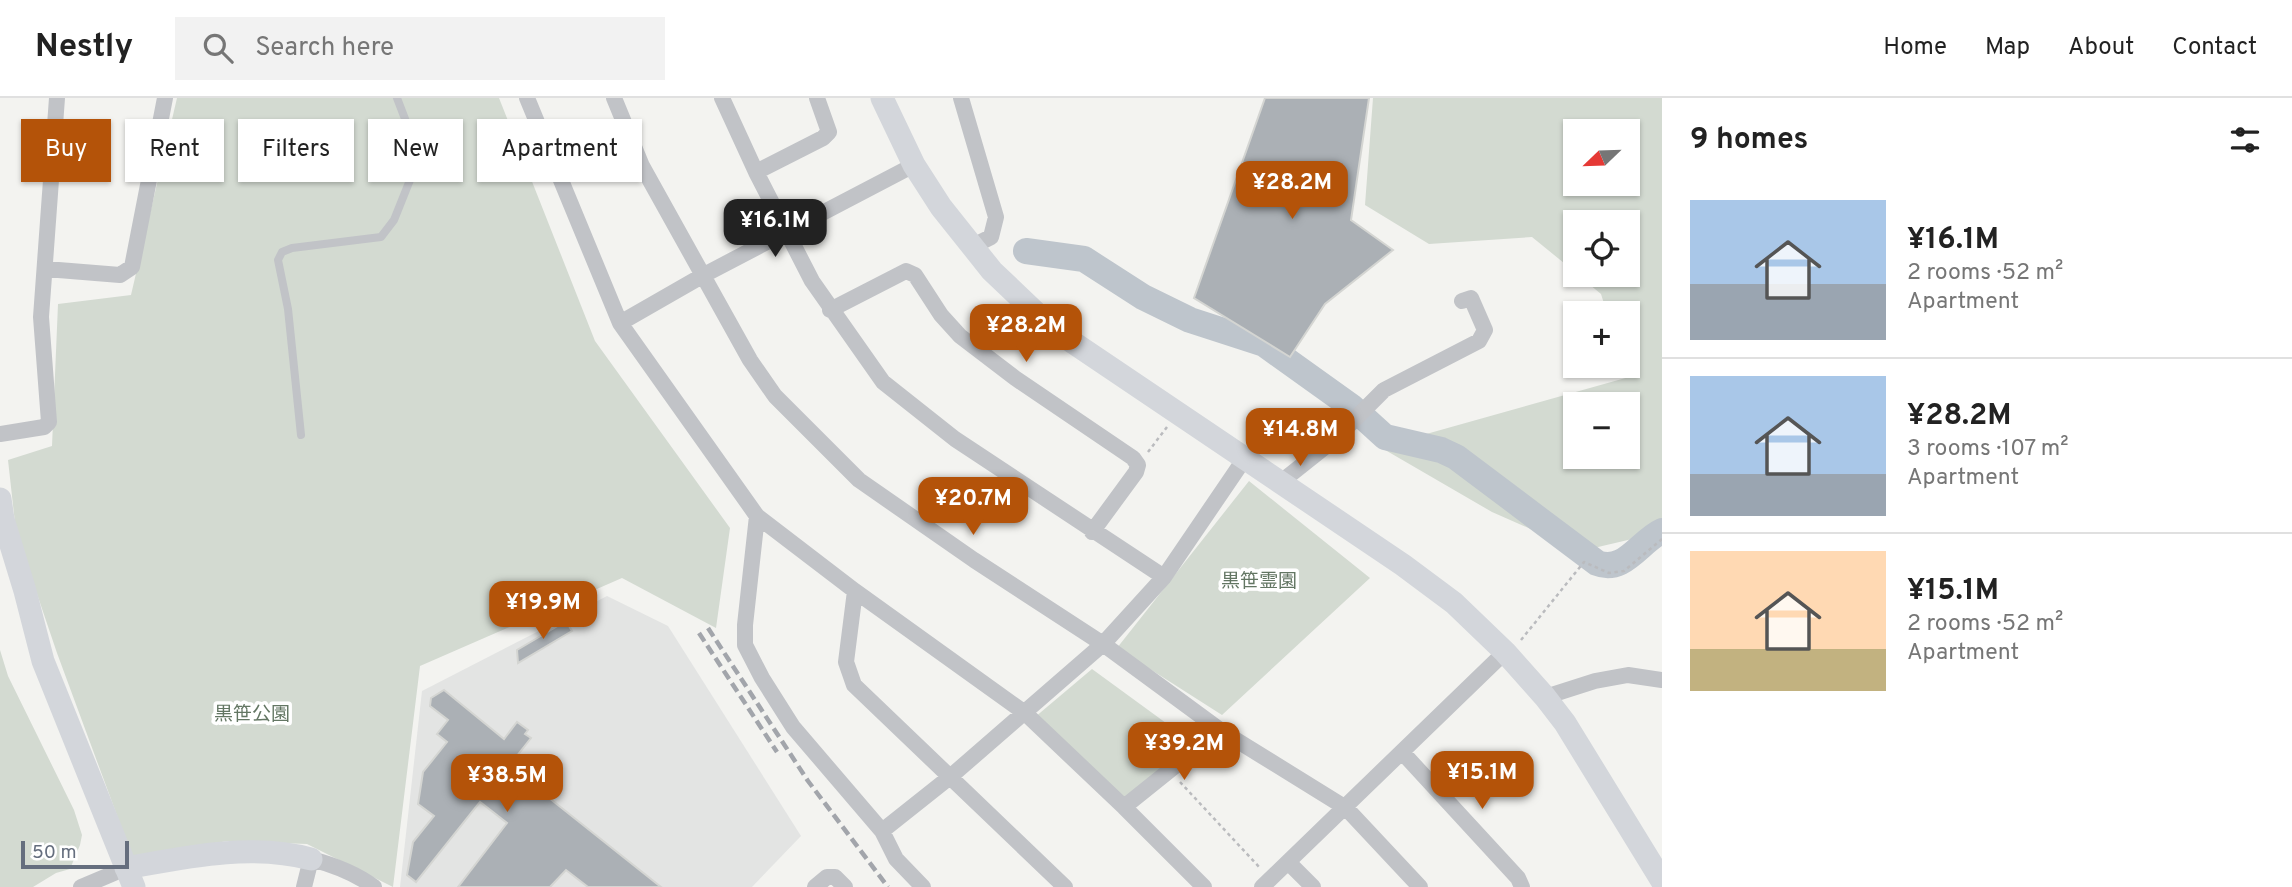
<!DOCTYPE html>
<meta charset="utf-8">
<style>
:root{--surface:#fff;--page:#f2f2f2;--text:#222;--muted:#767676;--line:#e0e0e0;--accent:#b45309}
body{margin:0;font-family:Overpass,"Noto Sans JP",sans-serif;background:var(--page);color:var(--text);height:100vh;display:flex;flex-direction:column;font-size:26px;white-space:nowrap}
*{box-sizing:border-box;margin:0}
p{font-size:23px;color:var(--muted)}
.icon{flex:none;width:38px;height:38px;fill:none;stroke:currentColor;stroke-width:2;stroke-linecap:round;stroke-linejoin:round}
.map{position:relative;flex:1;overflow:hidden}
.details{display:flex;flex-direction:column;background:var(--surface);width:630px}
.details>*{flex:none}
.banner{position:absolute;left:21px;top:21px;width:665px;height:63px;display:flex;gap:14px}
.needle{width:46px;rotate:247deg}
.controls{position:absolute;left:1563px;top:21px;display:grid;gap:14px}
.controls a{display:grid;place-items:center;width:77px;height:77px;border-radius:0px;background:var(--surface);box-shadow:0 2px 5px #0004;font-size:35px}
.scale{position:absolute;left:21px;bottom:18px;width:108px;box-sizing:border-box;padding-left:7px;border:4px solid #656e7e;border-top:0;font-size:19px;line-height:24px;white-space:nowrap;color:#656e7e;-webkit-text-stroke:5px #fff;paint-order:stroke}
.price{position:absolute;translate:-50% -60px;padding:0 16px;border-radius:14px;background:var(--accent);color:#fff;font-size:23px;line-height:46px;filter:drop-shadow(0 2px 4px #0008)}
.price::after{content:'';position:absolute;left:50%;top:42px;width:21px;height:16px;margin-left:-10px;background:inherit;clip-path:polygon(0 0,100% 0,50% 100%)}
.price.on{background:#222;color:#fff}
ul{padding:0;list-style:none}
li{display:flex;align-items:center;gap:21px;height:175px;padding:0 28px}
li+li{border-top:2px solid var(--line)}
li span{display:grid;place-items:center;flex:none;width:196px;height:140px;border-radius:0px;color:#555}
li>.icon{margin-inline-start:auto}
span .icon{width:84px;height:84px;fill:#fffc;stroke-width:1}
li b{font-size:30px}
h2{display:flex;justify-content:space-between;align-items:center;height:84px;padding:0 28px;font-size:30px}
.pill{padding:0 24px;border-radius:0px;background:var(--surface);box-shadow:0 2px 5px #0004;font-size:24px;line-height:63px}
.pill.on{background:var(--accent);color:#fff}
header{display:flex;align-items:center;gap:42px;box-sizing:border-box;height:98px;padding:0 35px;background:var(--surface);border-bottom:2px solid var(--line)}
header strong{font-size:33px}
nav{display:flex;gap:38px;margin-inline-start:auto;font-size:24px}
.search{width:490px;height:63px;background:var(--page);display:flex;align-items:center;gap:18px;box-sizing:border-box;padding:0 24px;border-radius:0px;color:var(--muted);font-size:26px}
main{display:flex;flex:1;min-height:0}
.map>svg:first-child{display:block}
.built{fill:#e3e4e3}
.green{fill:#d3dad1;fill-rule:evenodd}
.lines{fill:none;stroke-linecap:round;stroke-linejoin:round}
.river{stroke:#bec5cc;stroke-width:26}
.building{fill:#abb0b5;stroke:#d4d5d2;stroke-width:2}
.path{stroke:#babbbe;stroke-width:2.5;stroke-dasharray:3.5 3.5;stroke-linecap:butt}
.lane{stroke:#c1c3c7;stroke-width:8}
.street{stroke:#c1c3c7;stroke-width:16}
.secondary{stroke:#d3d6db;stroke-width:23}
.rail{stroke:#a2a5ab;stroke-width:4.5;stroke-dasharray:10 5;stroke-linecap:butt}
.labels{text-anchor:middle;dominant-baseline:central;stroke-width:7;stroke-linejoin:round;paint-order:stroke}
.park-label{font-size:19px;fill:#637663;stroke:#fff}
</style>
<header>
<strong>Nestly</strong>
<div class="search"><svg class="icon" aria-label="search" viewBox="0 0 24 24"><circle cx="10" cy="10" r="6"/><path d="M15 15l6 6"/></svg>Search here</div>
<nav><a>Home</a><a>Map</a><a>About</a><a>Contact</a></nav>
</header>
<main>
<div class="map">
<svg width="1662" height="789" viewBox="0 0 1662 789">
<rect width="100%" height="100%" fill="#f3f3f0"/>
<path class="built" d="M607,498L668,528L801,738L752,789H400L422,593Z"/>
<path class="green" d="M177,0H499L595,243L730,430L716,530L622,480L420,568L393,789L307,746L228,743L132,758L57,555L16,434L8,362L52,348L58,206L131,197Z
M1373,0H1662V434L1581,453L1492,414L1380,349L1629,279L1626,268H1628V215H1607L1601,196L1578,177H1628V124H1575V174L1532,139L1429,146L1365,107ZM1628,33V86H1575V33ZM1575,306H1628V359H1575Z
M1249,383L1370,480L1222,617L1117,550Z
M0,552L8,578L74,712L82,737L80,747L70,771L56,775L33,789H0Z
M1092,571L1192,644L1124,709L1028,625Z"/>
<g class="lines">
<path class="river" d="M1026,153L1084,161L1143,199L1190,222L1264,246L1352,309L1385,339L1441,352L1456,359L1597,465C1624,476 1640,443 1662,433"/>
</g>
<path class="building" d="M1265,0H1369L1351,122L1393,152L1325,206L1290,259L1194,200Z
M566,523L572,533L518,565L517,552Z
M444,592L504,641L517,624L528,632L525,636L531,640L509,668L661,789H588L566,772L550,789H458L507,725L480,704L416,784L407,777L413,744L434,718L418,706L423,674L447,644L437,636L448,622L430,608L431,600Z"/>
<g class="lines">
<path class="path" d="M1148,354L1167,329
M1521,542L1584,464L1609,475L1624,473L1662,441
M1180,684L1261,771"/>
<path class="lane" d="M301,337L288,211L278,162L282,154L292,150L381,139L394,122L416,67L417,52L397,0"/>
<path class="street" d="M527,0L620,225L757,418L855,493L1025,615L1124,709L1204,789
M614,0L642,68L750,262L775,298L859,382L974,462L1103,546L1220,632L1346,710L1420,789
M722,0L756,74L812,183L883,284L955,341L1164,479
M961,0L996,119L991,139L973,148
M756,74L823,40L829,34L817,0
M46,171L120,177L132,169L165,0
M830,212L906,173L915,177L941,217L960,238L1015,280L1133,360L1138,367L1136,374L1092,434
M620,225L702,178L914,67
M0,336L44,329L49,324L41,219L57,0
M1281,384L1335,341L1384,292L1479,243L1485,232L1471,200L1462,203
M757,418L745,527V547L762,580L793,629L882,733L896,761L923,789
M855,493L846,564L854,587L1065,789
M1545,599L1595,583L1628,577L1662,582
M1402,654L1518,780L1522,789
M1124,709L1220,632
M882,733L950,679L1103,546L1164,479L1245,360
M1288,764L1313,789
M81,789L126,770
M304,789L311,761C334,767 355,775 374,789
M815,789L827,779H835L845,789
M1262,789L1505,554"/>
<path class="secondary" d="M882,0L914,67L941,109L992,173L1053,231L1403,467L1454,505L1505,554L1545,599L1565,625L1662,783
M0,401L3,421L25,493L43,563L134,789
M126,770C187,759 250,745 311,761"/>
<path class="rail" d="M708,530L808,683L888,789
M699,535L777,654"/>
</g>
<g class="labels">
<g class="park-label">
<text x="1259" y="484">黒笹霊園</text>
<text x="252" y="617">黒笹公園</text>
</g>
</g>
</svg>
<div class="controls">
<a><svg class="needle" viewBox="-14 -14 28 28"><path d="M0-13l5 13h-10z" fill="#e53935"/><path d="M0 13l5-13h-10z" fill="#767676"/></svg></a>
<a><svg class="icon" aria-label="locate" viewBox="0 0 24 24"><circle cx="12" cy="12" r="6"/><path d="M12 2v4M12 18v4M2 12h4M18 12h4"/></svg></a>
<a>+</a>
<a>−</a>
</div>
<div class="scale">50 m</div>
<b class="price" style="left:1292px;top:123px">¥28.2M</b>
<b class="price on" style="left:775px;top:161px">¥16.1M</b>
<b class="price" style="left:1026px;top:266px">¥28.2M</b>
<b class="price" style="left:1300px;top:370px">¥14.8M</b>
<b class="price" style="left:973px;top:439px">¥20.7M</b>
<b class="price" style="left:543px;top:543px">¥19.9M</b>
<b class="price" style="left:1184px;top:684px">¥39.2M</b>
<b class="price" style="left:1482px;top:713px">¥15.1M</b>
<b class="price" style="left:507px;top:716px">¥38.5M</b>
<div class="banner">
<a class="pill on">Buy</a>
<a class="pill">Rent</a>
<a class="pill">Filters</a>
<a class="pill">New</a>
<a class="pill">Apartment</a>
</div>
</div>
<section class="details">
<h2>9 homes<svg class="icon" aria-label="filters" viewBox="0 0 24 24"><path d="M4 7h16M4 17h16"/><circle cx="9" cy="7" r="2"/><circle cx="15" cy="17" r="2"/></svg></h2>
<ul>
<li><span style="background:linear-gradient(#a9c7e8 60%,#9aa5b1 0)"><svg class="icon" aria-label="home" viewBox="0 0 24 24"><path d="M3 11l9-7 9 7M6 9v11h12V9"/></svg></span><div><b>¥16.1M</b><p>2 rooms · 52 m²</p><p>Apartment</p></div></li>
<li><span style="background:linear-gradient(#a9c7e8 70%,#9aa5b1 0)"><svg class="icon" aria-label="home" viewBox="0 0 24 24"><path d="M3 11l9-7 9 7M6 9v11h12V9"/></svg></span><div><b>¥28.2M</b><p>3 rooms · 107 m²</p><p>Apartment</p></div></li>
<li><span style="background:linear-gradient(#ffd9b3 70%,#c2b280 0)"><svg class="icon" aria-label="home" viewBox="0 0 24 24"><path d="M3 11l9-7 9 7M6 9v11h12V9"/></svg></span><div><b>¥15.1M</b><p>2 rooms · 52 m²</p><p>Apartment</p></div></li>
</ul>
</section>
</main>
